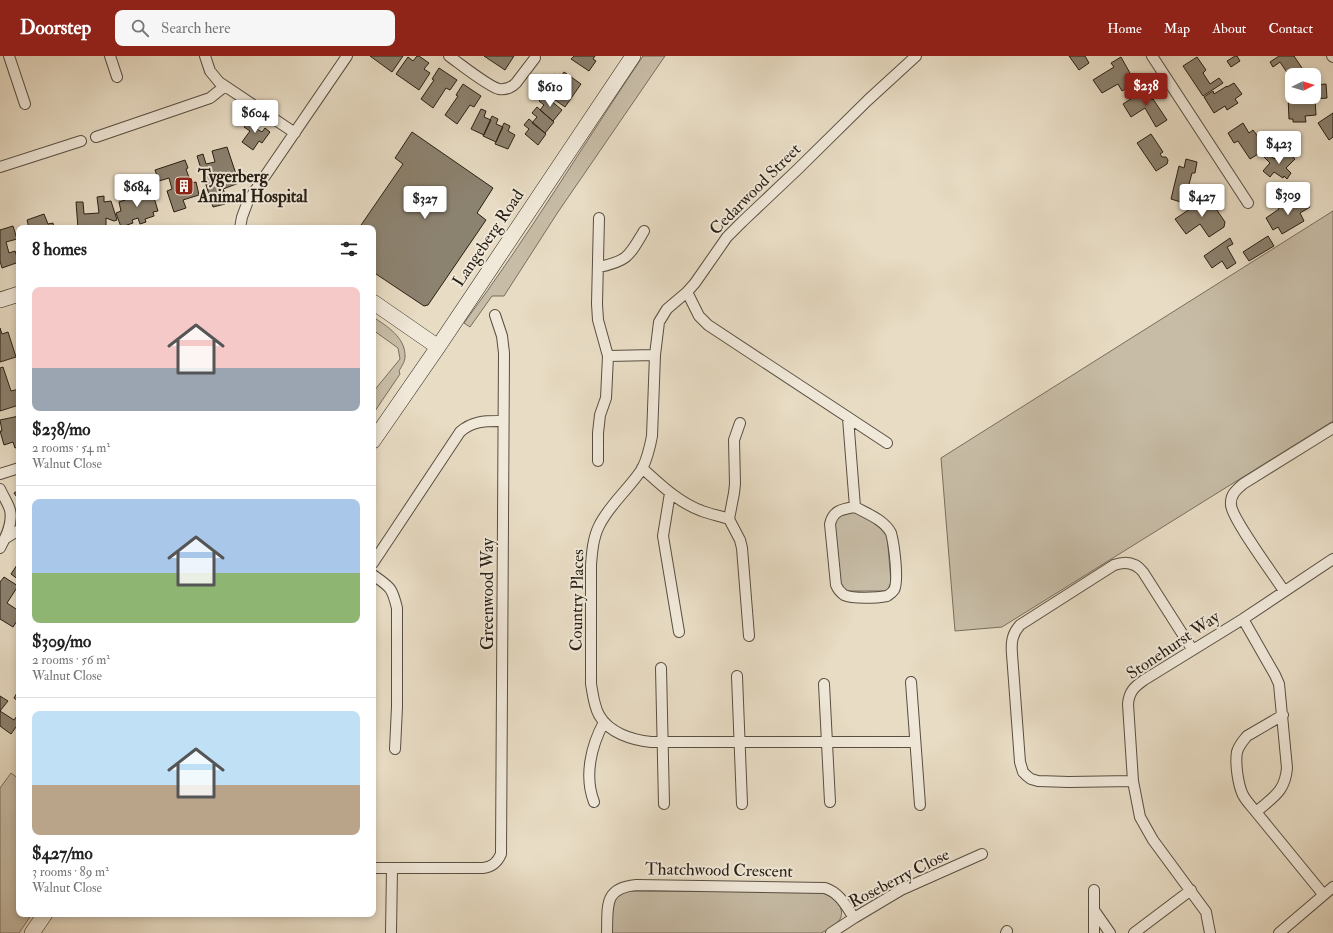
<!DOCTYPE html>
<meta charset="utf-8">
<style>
:root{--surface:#fff;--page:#f6f6f6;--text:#222;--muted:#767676;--line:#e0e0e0;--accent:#8f2418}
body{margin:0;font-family:"IM FELL Double Pica",serif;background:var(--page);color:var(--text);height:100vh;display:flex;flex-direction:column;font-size:15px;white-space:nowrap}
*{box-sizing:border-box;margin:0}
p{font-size:13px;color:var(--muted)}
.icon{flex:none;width:22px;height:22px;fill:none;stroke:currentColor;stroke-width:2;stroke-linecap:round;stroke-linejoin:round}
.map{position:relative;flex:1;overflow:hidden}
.panel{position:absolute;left:16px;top:169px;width:360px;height:692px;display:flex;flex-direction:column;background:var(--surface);border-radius:8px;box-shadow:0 2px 6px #0003}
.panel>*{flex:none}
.needle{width:26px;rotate:85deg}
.controls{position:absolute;left:1285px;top:12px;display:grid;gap:8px}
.controls a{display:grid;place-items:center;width:36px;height:36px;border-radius:8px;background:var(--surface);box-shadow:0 2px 6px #0003;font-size:20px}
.price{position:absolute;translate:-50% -34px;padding:0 9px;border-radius:4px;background:#fff;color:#222;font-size:13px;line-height:26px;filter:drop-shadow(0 1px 2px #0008)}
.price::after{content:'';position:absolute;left:50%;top:24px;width:12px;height:9px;margin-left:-6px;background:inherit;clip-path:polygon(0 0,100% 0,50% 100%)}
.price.on{background:var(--accent);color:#fff}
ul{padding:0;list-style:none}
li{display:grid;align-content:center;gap:8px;height:212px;padding:0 16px}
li+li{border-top:1px solid var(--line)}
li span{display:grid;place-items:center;height:124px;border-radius:8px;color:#555}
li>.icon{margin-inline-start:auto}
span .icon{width:72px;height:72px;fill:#fffc;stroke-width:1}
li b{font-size:17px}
h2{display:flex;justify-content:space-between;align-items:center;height:48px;padding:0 16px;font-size:17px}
header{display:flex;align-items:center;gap:24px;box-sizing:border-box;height:56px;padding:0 20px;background:var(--accent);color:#fff}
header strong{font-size:19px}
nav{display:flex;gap:22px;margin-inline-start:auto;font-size:14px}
.search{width:280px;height:36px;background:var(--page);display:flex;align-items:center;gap:10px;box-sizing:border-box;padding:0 14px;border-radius:8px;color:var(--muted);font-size:15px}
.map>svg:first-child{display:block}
.green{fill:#c7bca6;stroke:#786e5e}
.building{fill:#8c8270;stroke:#282015}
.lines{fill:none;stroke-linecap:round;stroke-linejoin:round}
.street-casing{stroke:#584f41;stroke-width:12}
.secondary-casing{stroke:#282015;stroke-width:16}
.street{stroke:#f0e8d9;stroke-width:10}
.secondary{stroke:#f0e8d9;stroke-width:15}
.labels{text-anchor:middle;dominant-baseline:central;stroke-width:4;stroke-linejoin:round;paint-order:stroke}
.poi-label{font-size:17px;font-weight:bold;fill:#282015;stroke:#f0e8d9;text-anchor:start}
.street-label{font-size:17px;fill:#282015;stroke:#f0e8d9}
</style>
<header>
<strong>Doorstep</strong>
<div class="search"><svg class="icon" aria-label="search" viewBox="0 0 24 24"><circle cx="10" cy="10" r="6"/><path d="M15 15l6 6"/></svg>Search here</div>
<nav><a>Home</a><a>Map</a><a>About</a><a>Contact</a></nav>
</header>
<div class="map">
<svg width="1333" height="877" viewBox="0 0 1333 877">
<rect width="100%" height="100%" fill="#e8dcc4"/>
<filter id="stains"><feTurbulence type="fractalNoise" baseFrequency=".005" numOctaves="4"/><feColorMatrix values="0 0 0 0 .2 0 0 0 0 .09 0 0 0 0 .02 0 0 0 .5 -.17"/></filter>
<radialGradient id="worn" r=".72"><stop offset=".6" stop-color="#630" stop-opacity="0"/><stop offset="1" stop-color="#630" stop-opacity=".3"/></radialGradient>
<path class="green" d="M643,0H665L558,156L504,240H492L470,271L464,267C528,181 583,89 643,0Z
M1333,155V365L1002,571L955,575L941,402Z
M373,261C387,270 406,282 405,301C405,306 401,311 399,315L400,318L373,358V336L400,303L398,292L373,274Z
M853,456L859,457L884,472L887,478L891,526L888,533L885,535H848L845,534L840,530L834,467L837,460Z
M11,717L19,723V858H32L19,877H0V732Z
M625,835L820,836C832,838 849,853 838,866C834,871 827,874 821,877H612V847L614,841Z"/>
<path class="building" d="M370,0H403L392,16Z
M417,0H419L429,7L424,13L430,17L419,34L396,18L408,1L413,5Z
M484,0H514L505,14Z
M574,0H595L593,3L596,5L589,15L571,3Z
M1069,0H1085L1089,7L1079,14Z
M1235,0H1237L1240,5L1231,11L1227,5Z
M1279,0H1294L1306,18L1304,19H1292V24L1280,6L1273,11L1270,6Z
M1121,1L1131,19L1128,21L1132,29L1122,35L1118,28L1102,37L1093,24L1114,11L1111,7Z
M1197,1L1206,14L1203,17L1210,28L1219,22L1223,27L1203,40L1183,10Z
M439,12L457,24L450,34L446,32L433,52L421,43L434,24L432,23Z
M564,16L581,28L565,51L548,39L552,33L546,29L554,18L560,22Z
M1234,27L1242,38L1235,43L1238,47L1227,54L1225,50L1214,57L1204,41L1213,35L1214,38L1227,30V31Z
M463,28L481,40L474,51L470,49L457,68L445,59L458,40L456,39Z
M1326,28L1327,42L1315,43L1316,59L1305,60L1306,66H1293V63H1289L1288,40H1292V41H1314V29Z
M1149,31L1154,38L1150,41L1152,44L1153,43L1167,64L1156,71L1145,52L1131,61L1123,48Z
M544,39L562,54L553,65L540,54L544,49L539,45Z
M537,51L554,66L545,77L532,67L537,61L532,57Z
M481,53L486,55L484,61L491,64L484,79L471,73Z
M1333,57V81L1329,84L1318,67Z
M492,60L498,63L496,68L503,71L496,86L483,80Z
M251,62L260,68L257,73L262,76L265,72L270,76L262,87L259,85L253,94L242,86L250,75L244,71Z
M529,63L546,78L538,89L525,78L529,73L524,69Z
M504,67L510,70L508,75L515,79L508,93L495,88Z
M1243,67L1249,77L1253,74L1262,86L1258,88L1263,95L1250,103L1238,85L1234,87L1228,77Z
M412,76L493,132L477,157L486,164L428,249L424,250L373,216V172H359L403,108L395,102Z
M1151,78L1163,96L1160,98L1162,101H1166L1168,104L1167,108L1156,115L1137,87Z
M227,91L239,127L223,133L226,140L223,141L225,148L213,151L197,100L203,98L206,108L215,106L212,95Z
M1284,93L1295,103L1286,112L1291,117L1287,123L1284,120L1283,122L1274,116L1270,121L1263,115L1270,107L1264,101L1268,98L1274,103Z
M1186,103L1197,106L1195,117H1192L1184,147L1171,143L1179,110L1184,112Z
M185,104L188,112L186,113L191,127L196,126L199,139L183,144L186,152L174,156L167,135L172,133L169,122L159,125L155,114Z
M144,132L146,137L152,135L158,155L153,156L154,160L145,163L146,166L140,168L138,162L132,164L133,167L121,171L116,157L121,155L119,146L131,142L130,137Z
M104,140V146L111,145L117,164L114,165L106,162V171L110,170V172H78L76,146H83L84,158L99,157L97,141Z
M1208,141L1225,166L1224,171L1209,181L1200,168L1186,178L1175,163Z
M1303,141L1310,151L1300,157L1304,165L1282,178L1278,171L1273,174L1266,162L1279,153L1278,151L1283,147L1286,151Z
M44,158L48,168L53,167L54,172H29L27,164Z
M13,170L17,183L6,186L9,197L15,195L19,206L2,212L0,205V174Z
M1268,180L1274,190L1249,205L1243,196Z
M1230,182L1233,188L1227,191L1236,207L1227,213L1222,205L1212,212L1204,200Z
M0,272L2,278L8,276L16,301L0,306Z
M3,311L11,335L19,333V349L0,355V312Z
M19,360V391L15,392L13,386L4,389L0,375H2L0,364Z
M19,434V444L14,437Z
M19,506V524L11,518Z
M4,521L18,530L7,547L19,555V562L13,571L0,563V526Z
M17,637L19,638V646L14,642Z
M0,640L8,645L0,655L14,664L19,657V673L16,671L11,678L0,670Z"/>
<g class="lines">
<g class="street-casing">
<path id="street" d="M9,0L25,48
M110,0L117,21
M205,0L210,15L219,26L295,77
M449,0C459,7 489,31 499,33C506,34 511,32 516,27L535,2
M1152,0L1248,147
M1332,0L1333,1
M96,81L210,42L225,30
M0,111L81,85
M240,172L242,161L248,145L347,0
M599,211C628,205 629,200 644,175
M687,236L667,253L659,266L655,299L652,380C650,391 647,403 642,413C629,433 609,449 599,470C593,482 592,496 591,509V628C593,639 594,650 599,659C609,677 632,684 651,686H915
M608,300L655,299
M848,362L855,451C843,453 833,454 830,468L836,529C838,534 840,536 844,539C853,543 877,542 887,540C890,538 892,537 894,534C899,525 894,488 891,477C884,464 868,458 855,451
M887,387L708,269L699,260L687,236L695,227L727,181L742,166L798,113L868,44L916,0
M598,405V377L600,359L606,342L608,300L598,264L597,248L599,162
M642,412C660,428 679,447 702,455C710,458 720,460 729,463L740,484L742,492L749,580
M0,418L19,412
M0,433C3,440 8,447 10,454C13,467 6,481 0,492
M670,437L663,480L679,576
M729,463L734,437L735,428L734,384L740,367
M6,482L19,474
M373,507L460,376C473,364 487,365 503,365
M373,519C390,531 392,531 397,552V651L395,693
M1284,535C1274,519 1232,463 1231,449C1230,439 1236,434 1243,428L1333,372
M1243,563L1275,619L1279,628L1287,712C1285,736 1273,741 1256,756L1323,838
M661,612L664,748
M737,620L742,748
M911,626L920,749
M824,628L830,746
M1133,725L1069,726L1038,725L1031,723L1027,720L1023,716L1020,706L1012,598C1011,586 1012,578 1020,569L1114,509C1125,505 1135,506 1143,516L1192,593
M594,746C584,720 591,690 604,666
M1256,756C1252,751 1246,745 1243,739C1238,729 1235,707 1237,696C1239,689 1243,685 1247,680L1283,659
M373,812H483C492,811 497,807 501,798L504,297L502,280L495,259
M1094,854L1110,877
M391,877L392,812
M607,877C608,851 603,832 636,829L825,832C840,837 846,850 854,862
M831,877L854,862L901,834L982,798
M1006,877L1007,875
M1094,877V834
M1134,877L1191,834
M1210,877L1206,856L1153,784L1140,761L1133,725L1128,648C1129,636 1134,631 1144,624L1243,563L1333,503
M1279,877L1333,831"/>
</g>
<g class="secondary-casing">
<path id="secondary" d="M0,244L19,238
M373,246L438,291
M373,385L438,291L633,0
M32,877L45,858"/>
</g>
<use href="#street" class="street"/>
<use href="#secondary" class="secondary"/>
</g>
<defs>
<g id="building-square" transform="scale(1)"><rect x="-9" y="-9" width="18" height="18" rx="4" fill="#8f2418" stroke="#f0e8d9"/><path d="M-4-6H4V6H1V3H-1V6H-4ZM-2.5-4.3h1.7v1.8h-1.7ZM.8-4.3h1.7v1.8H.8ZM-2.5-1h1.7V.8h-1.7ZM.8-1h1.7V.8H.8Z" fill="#fff"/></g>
</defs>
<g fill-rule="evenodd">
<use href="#building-square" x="184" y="130"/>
</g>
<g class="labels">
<g class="poi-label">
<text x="198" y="120">Tygerberg<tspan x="198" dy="20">Animal Hospital</tspan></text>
</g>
<g class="street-label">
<text transform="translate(755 133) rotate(-45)">Cedarwood Street</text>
<text transform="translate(488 182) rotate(-56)">Langeberg Road</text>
<text transform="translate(487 538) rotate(-90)">Greenwood Way</text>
<text transform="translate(577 544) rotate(-89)">Country Places</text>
<text transform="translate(1173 589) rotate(-34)">Stonehurst Way</text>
<text transform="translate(719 814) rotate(1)">Thatchwood Crescent</text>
<text transform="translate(899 822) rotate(-27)">Roseberry Close</text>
</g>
</g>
<rect width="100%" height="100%" filter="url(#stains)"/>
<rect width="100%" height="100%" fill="url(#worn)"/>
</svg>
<div class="controls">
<a><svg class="needle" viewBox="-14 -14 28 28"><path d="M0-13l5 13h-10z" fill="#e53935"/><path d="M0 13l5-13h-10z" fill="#767676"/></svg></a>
</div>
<b class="price on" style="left:1146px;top:51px">$238</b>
<b class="price" style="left:550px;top:52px">$610</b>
<b class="price" style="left:255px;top:78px">$604</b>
<b class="price" style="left:1279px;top:109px">$423</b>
<b class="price" style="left:137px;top:152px">$684</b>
<b class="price" style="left:1288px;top:160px">$309</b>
<b class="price" style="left:1202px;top:162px">$427</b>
<b class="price" style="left:425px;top:164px">$327</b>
<section class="panel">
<h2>8 homes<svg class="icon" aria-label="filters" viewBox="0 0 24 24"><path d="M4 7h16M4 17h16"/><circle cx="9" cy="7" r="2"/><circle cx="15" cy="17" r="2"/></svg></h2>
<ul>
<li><span style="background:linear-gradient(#f6c9c9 65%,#9aa5b1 0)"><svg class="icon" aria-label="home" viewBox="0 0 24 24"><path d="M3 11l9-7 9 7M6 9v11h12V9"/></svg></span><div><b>$238/mo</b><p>2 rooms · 54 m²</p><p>Walnut Close</p></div></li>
<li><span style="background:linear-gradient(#a9c7e8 60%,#8fb573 0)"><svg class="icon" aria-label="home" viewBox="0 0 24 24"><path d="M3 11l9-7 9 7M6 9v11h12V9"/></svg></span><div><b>$309/mo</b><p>2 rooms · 56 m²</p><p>Walnut Close</p></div></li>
<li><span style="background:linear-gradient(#bfe0f5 60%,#b9a48a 0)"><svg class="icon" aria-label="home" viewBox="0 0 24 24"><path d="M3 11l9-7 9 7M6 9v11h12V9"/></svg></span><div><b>$427/mo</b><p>3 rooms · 89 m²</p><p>Walnut Close</p></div></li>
</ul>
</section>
</div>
